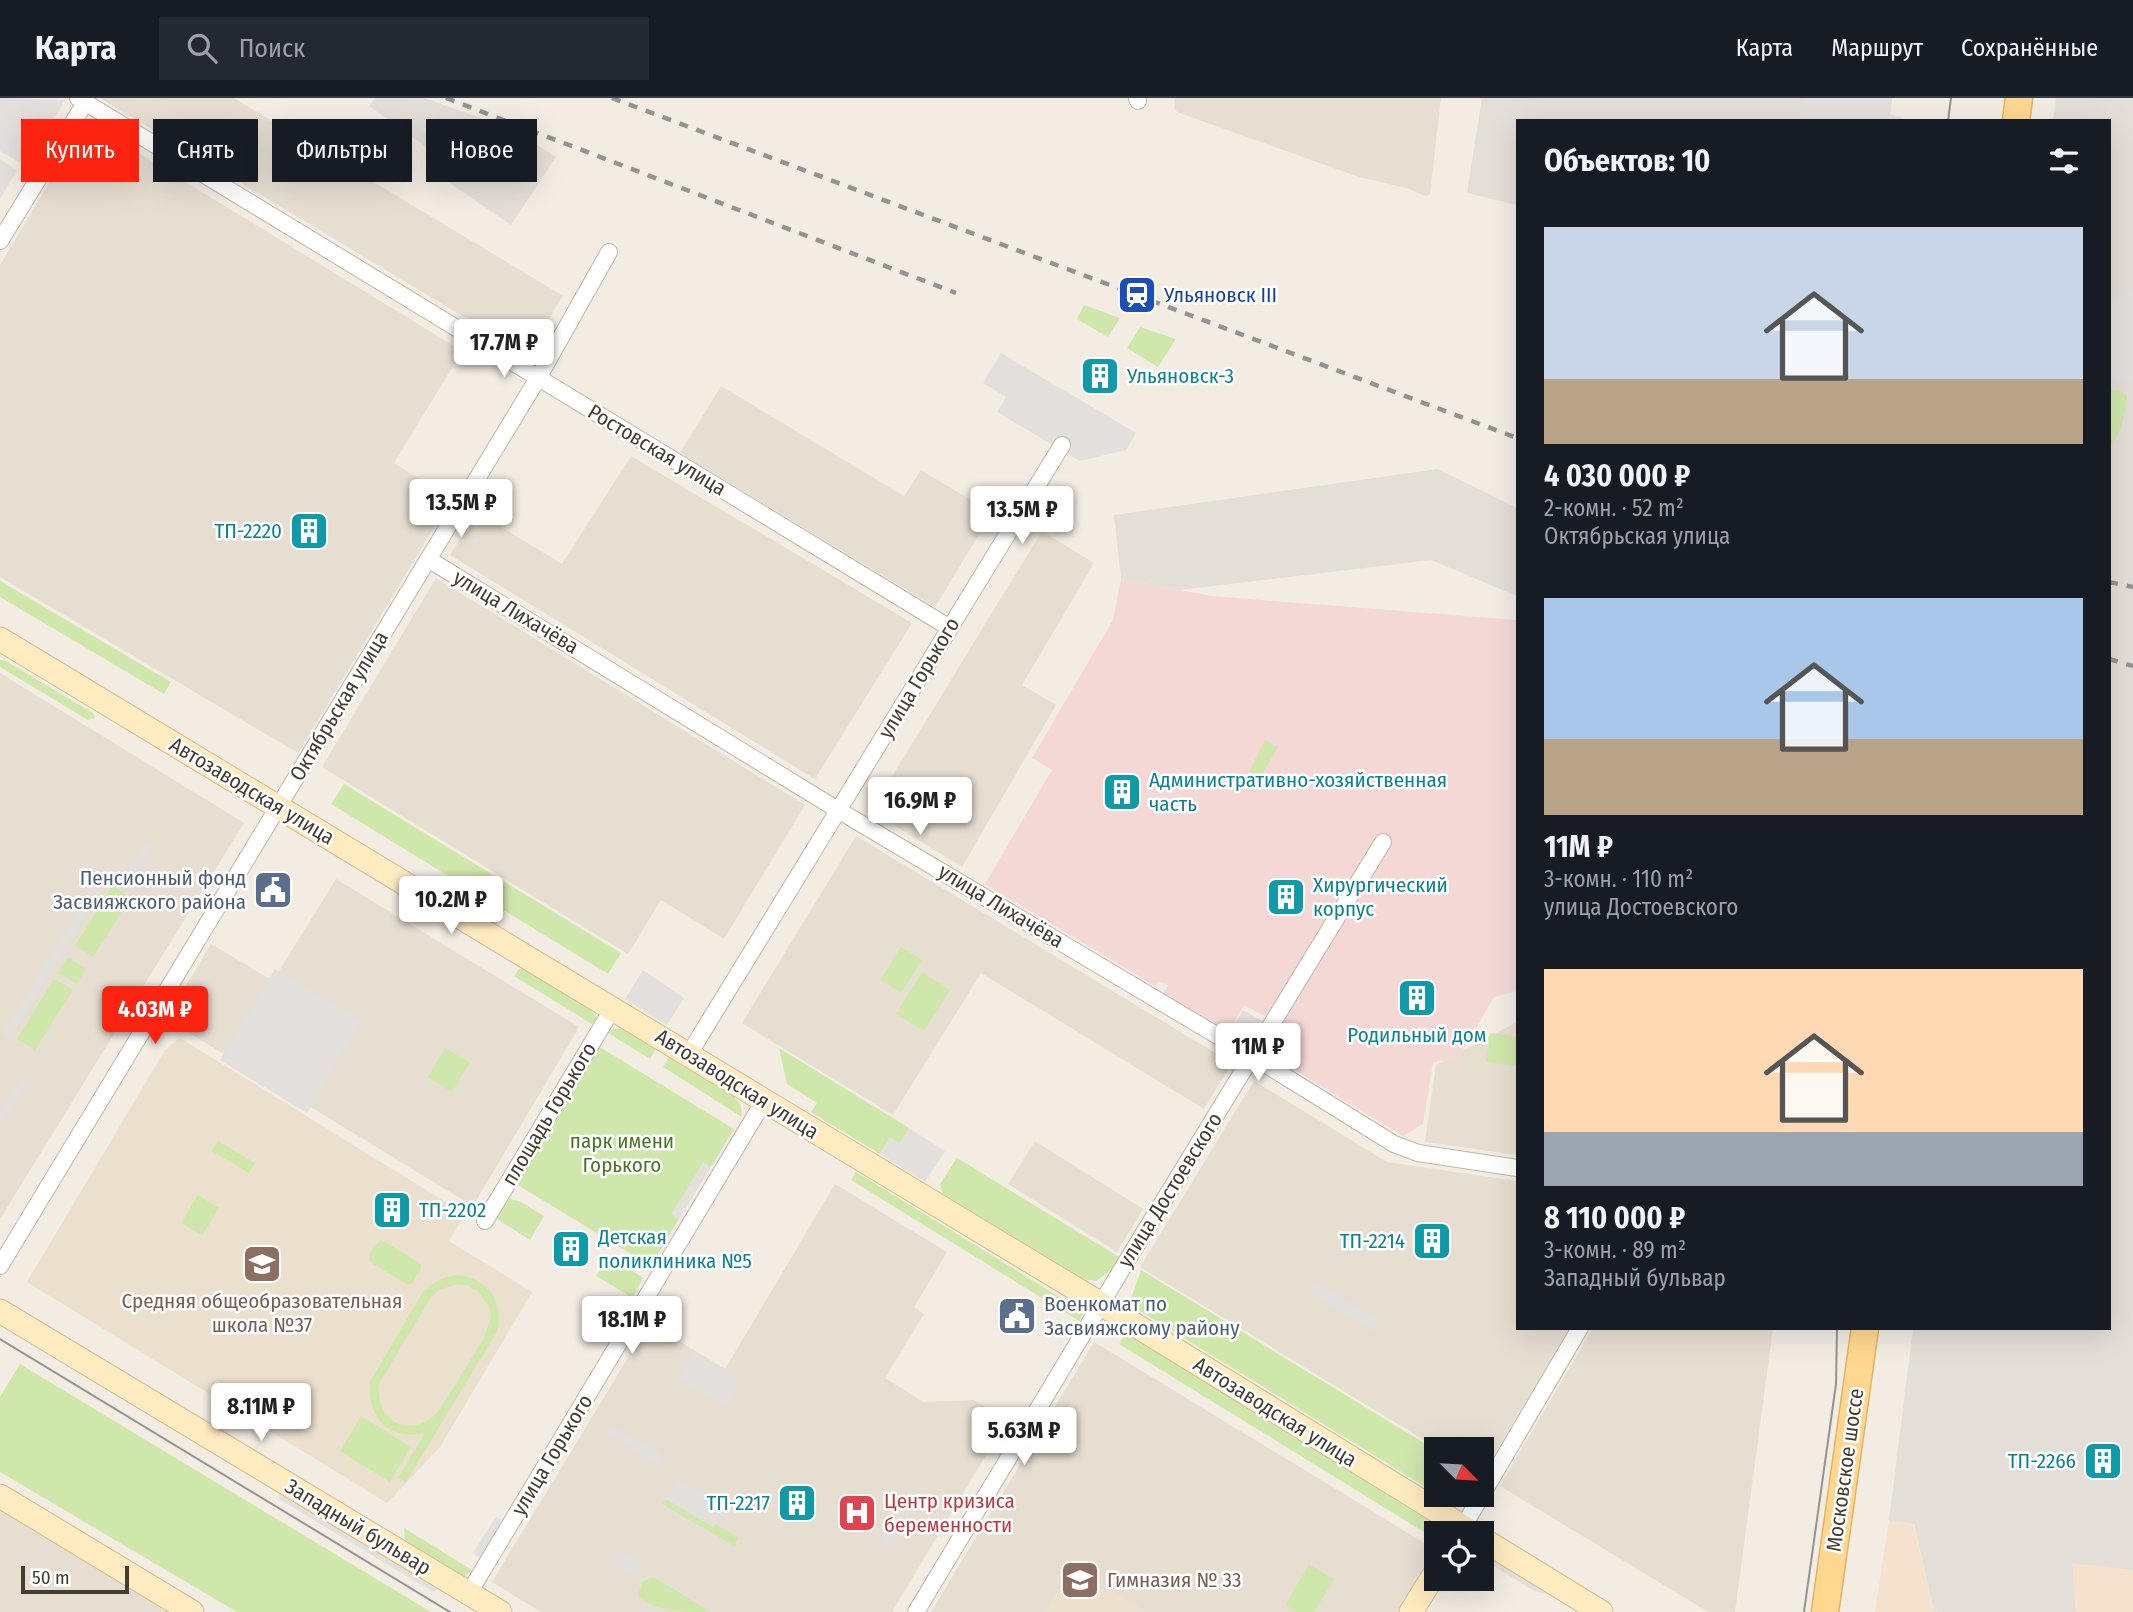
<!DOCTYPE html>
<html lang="ru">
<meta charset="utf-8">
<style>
:root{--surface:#171b24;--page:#242831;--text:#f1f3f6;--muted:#9ea1a6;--line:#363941;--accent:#fc2310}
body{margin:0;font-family:"Fira Sans Condensed",sans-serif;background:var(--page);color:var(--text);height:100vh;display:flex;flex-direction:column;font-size:26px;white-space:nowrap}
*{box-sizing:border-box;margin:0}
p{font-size:23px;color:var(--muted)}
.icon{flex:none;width:38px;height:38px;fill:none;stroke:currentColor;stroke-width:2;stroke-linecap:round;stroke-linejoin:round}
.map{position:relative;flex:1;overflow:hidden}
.details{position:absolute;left:1516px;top:21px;width:595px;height:1211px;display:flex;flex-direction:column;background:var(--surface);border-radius:0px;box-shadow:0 7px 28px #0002}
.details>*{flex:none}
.hud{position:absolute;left:21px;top:21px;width:665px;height:63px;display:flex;gap:14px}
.needle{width:46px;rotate:114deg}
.buttons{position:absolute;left:1424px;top:1339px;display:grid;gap:14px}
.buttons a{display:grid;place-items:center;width:70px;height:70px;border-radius:0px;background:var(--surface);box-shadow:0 7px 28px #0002;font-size:35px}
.scale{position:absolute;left:21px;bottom:18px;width:108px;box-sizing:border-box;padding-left:7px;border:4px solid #433c33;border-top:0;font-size:19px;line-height:24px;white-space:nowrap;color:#433c33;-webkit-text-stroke:5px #fff;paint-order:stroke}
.price{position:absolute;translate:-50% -60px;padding:0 16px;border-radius:7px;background:#fff;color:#222;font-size:23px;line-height:46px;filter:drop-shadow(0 2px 4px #0008)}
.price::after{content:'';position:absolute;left:50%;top:42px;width:21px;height:16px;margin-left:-10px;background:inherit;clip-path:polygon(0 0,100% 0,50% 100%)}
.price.current{background:var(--accent);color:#fff}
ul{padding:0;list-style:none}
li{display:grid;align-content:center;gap:14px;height:371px;padding:0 28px}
li span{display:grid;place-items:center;height:217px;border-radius:0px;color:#555}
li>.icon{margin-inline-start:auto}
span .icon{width:126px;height:126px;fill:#fffc;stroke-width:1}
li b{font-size:30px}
h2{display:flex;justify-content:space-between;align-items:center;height:84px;padding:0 28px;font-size:30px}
.chip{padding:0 24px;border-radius:0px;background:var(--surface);box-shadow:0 7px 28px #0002;font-size:24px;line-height:63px}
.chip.current{background:var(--accent);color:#fff}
header{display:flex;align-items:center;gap:42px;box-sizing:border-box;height:98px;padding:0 35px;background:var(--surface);border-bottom:2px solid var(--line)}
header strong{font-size:33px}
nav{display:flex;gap:38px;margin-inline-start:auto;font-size:24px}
.search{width:490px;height:63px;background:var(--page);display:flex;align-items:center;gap:18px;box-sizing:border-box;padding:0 24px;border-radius:0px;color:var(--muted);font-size:26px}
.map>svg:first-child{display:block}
.residential{fill:#e6ded1}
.commercial{fill:#f5e1cd}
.industrial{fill:#e4ded8}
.education{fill:#ebe0cd}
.medical{fill:#f3d8d6}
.green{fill:#d0e7ab;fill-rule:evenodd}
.parking{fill:#e2dfdc}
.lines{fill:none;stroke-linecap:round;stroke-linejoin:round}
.street-casing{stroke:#c0b6a9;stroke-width:18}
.secondary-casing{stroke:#d3bd92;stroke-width:25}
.primary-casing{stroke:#e4b35f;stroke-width:29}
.street{stroke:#fff;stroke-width:16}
.secondary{stroke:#ffebc0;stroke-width:23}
.primary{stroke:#ffd78f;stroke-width:26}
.tram{stroke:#939393;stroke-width:2}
.rail{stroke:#939393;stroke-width:4.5;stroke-dasharray:9 9;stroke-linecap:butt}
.labels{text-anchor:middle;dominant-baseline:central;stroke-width:5;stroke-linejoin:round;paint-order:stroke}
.transit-label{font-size:21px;fill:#164399;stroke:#fff;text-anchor:start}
.culture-label{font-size:21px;fill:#0d838f;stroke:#fff;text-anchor:start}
.street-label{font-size:21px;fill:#433c33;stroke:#fff}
.service-label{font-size:21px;fill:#4e5e75;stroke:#fff;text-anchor:end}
.park-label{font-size:21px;fill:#4a7527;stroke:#fff}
.education-label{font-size:21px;fill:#785e54;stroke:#fff}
.health-label{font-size:21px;fill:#be3a42;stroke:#fff;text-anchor:start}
</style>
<header>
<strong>Карта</strong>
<div class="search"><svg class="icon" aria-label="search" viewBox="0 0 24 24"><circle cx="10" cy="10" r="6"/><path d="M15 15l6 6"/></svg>Поиск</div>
<nav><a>Карта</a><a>Маршрут</a><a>Сохранённые</a></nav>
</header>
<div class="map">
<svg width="2133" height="1514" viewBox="0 0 2133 1514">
<rect width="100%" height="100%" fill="#f2ece3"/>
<path class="residential" d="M100,0H234L563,198L527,257Z
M1175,0H1441L1430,96L1426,98L1406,90L1359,79L1177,14L1174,9Z
M86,23L462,253L394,365L451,401L298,655L0,479V167Z
M721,288L904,398L921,372L992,415L935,509L680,355Z
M631,358L912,525L815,681L450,457L477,414L562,466Z
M1042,433L1094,465L1022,587L1056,607L962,769L871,713Z
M436,480L805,707L724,841L661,802L628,856L322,669Z
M0,575L244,725L0,1121Z
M856,738L1232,965L1204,1011L981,875L893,1017L742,925Z
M336,781L579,929L473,1108L166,921L211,846L273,883Z
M1517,924V1057L1425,1044L1436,967Z
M1254,983L1387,1064L1517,1083V1230H1570L1482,1377V1351H1439L1140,1169Z
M1035,1043L1143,1111L1117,1154L1008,1086Z
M835,1086L947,1154L914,1209L924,1216L885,1280L923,1304L974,1302L1007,1322L892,1514H541L492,1484L649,1225L725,1271Z
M1593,1230H1773L1735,1514H1708L1500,1388Z
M1094,1244L1436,1452L1398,1514H931Z
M0,1410L173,1514H0Z"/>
<path class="commercial" d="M1889,1422L1913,1426L1933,1508L1937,1514H1875Z
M2071,1464L2133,1472V1514H2076Z"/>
<path class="industrial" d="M375,0H424L512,31L556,59L511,127L432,73L429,51L369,8Z
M1482,0H1892L1890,17L1901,19V23H1517V107L1467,95Z
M2056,0H2133V1472L2072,1465L2076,1514H1937L1933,1508L1914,1426L1889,1422L1913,1230H2109V23H2053Z
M1438,371L1517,410V498L1431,462L1180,492L1121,481L1114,417Z"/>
<path class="education" d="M180,940L465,1116L449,1143L532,1194L440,1349L387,1405L27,1184L165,952Z
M1073,1468L1147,1514H1045Z"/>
<path class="medical" d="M1121,481L1211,498L1517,522V893L1494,899L1458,961L1433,964L1423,1026L1403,1038L1264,953L1274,923L1244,907L1228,934L1163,896L1168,888L1164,885L1159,883L1155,888L985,786L1052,672L1032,660L1113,522Z"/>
<path class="green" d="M1084,207L1120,220L1108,239L1077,221Z
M1140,229L1176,241L1158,269L1127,250Z
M2109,292L2120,293L2127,298C2126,315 2120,339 2109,351Z
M0,483L171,584L164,596L0,499Z
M0,562H4L93,615L95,620L88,622L0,569Z
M1265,642L1278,649L1261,679L1249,673Z
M344,686L621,855L608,876L331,706Z
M112,788L131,799L93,859L75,848Z
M901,849L922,862L901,895L880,882Z
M68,859L86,871L77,886L58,875Z
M519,871H524L590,910L597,921L595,928L514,878Z
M922,874L950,892L924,933L896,916Z
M54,881L73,892L35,952L17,941Z
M614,931H624L656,951L650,961L608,935Z
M1490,935L1517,939V968L1486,964Z
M598,948L734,1031L711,1069L703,1065L672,1116L679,1121L651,1168L516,1086Z
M445,950L470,965L452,994L428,979Z
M779,950L909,1030L900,1046L890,1040L880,1056L811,1014L817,1005L787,986Z
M669,959L732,997L741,1007L742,1019L663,969Z
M218,1043L255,1065L249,1075L212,1053Z
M957,1060L1119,1159L1111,1172L1096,1183L1084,1181L943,1096L940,1086Z
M856,1074L1084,1214L1079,1223L851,1082Z
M198,1097L219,1110L202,1138L181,1125Z
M508,1100L521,1104L544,1118L530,1142L494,1119Z
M382,1142L421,1166V1172L411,1186H406L370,1164C367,1157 375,1145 382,1142Z
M617,1162L643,1180L634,1197L637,1201L629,1207L625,1205L628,1197L596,1178L602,1169L610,1174Z
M1141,1172L1437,1353V1396L1137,1211L1140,1207L1131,1201Z
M458,1177C488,1181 503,1202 498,1232L406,1384L398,1380L425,1335C389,1343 367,1320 370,1284L422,1195C433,1184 442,1179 458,1177ZM458,1186L468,1188L478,1193L489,1209L491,1219L484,1240L438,1314C411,1342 375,1325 379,1286L430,1201L439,1192Z
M1126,1236L1449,1435H1437V1442L1119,1246Z
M20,1266L431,1514H237L0,1374V1299Z
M361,1318L411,1349L390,1384L340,1353Z
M666,1401L713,1429L715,1426L739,1440L734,1448L662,1406Z
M404,1430L472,1472L465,1478L458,1477L405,1445Z
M1309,1466L1334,1481L1314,1514H1297L1285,1507Z
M653,1479L657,1481L711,1514C688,1514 650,1514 638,1497L642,1484Z"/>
<path class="parking" d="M0,0L65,2L26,68L0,53Z
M1802,0H1892L1890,17L1901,19V23H1799Z
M0,61L17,73L0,101Z
M2133,192V285L2109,278V204Z
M1001,255L1136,335L1126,352L1080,363L997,314L1006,299L983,285Z
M145,742L153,748L135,777L127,772Z
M92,791L100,795L10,940L2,935Z
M275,871L362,923L307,1015L220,962Z
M643,872L684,900L667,927L625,901Z
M1243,912L1264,924L1246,955L1225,942Z
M22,978L29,982L0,1029V1014Z
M909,1030L945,1053L925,1084L880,1056L890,1040L900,1045Z
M703,1065L711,1069L679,1121L672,1116Z
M1316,1184L1381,1224L1374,1234L1309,1195Z
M693,1254L741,1282L726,1309L678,1281Z
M612,1327L664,1358L659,1367L606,1336Z
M678,1380L726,1408L713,1429L666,1401Z
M282,1383L449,1483L433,1494L279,1401Z
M899,1411L910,1418L891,1450L879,1443Z
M496,1419L504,1424L481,1461L473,1455Z
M618,1452L644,1468L636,1480L611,1464Z
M1487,1453L1549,1495L1536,1494L1487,1464Z"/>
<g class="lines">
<g class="street-casing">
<path id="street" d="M78,0L950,530
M1137,0L1138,3
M0,143L85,5
M428,461L838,712L1265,966L1394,1046L1418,1055L1517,1070
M689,956L1062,347
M485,1123L613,910
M0,1168L538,280L609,154
M1463,1429L1580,1230
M469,1495L764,1003
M916,1514L1128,1161L1383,744"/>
</g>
<g class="secondary-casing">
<path id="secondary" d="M0,541L1101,1206L1473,1435
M0,1213L500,1514
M0,1398L192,1514
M1482,1441L1601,1514
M1411,1514L1437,1472"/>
</g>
<g class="primary-casing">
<path id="primary" d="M2016,23L2019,0
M1825,1514L1865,1230"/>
</g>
<use href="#street" class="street"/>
<use href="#secondary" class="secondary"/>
<use href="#primary" class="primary"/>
<path class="tram" d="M1948,23L1951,0
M0,1241L450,1514
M1804,1514L1836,1286L1837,1230"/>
<path class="rail" d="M446,0L956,195
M612,0L1517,340
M2109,484L2133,489
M2109,561L2133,568"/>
</g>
<defs>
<g id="station-square" transform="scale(2.0125)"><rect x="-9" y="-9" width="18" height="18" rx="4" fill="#1a4fb4" stroke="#fff"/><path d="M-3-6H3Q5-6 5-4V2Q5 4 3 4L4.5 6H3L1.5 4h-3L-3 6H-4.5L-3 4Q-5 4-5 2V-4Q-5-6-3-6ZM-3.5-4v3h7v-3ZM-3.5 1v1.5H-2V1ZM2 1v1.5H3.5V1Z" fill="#fff"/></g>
<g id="building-square" transform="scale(2.0125)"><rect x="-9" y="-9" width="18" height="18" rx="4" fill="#0f9aa8" stroke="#fff"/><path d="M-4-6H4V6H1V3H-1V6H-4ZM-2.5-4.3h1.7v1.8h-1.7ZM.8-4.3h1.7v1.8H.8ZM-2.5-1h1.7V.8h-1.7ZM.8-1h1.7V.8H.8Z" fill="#fff"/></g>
<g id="civic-square" transform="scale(2.0125)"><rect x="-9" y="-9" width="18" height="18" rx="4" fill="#5c6f8a" stroke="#fff"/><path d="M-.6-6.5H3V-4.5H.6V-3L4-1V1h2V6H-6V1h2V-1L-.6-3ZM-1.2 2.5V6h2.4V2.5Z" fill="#fff"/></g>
<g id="school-square" transform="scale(2.0125)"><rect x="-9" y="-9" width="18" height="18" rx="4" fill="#8d6e63" stroke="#fff"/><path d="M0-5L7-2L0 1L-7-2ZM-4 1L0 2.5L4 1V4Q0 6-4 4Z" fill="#fff"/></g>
<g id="hospital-square" transform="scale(2.0125)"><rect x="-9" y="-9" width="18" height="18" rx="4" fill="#e0444e" stroke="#fff"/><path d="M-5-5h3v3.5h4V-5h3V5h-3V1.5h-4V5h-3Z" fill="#fff"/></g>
</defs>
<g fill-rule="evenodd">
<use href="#station-square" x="1137" y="197"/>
<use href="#building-square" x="1100" y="278"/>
<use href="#building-square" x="309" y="433"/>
<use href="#building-square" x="1122" y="694"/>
<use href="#civic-square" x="273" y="792"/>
<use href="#building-square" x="1286" y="799"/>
<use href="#building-square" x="1417" y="900"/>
<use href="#building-square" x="392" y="1112"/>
<use href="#building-square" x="1432" y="1143"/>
<use href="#building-square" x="571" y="1151"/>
<use href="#school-square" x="262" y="1166"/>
<use href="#civic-square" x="1017" y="1218"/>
<use href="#building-square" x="2103" y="1363"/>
<use href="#building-square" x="797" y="1405"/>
<use href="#hospital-square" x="857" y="1415"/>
<use href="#school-square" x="1080" y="1482"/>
</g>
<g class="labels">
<g class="transit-label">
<text x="1164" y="197">Ульяновск III</text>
</g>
<g class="culture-label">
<text x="1127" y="278">Ульяновск-3</text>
<text x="282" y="433" text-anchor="end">ТП-2220</text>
<text x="1149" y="682">Административно-хозяйственная<tspan x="1149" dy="24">часть</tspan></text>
<text x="1313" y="787">Хирургический<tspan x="1313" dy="24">корпус</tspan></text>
<text x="1417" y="937" text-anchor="middle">Родильный дом</text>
<text x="419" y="1112">ТП-2202</text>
<text x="598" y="1139">Детская<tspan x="598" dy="24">поликлиника №5</tspan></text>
<text x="1405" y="1143" text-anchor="end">ТП-2214</text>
<text x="2076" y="1363" text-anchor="end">ТП-2266</text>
<text x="770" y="1405" text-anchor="end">ТП-2217</text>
</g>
<g class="street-label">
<text transform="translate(657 352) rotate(31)">Ростовская улица</text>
<text transform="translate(516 514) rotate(31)">улица Лихачёва</text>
<text transform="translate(919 580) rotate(-59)">улица Горького</text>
<text transform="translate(339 608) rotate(-59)">Октябрьская улица</text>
<text transform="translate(252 693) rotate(31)">Автозаводская улица</text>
<text transform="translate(1001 808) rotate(31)">улица Лихачёва</text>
<text transform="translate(737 986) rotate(32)">Автозаводская улица</text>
<text transform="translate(549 1016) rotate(-59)">площадь Горького</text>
<text transform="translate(1170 1092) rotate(-58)">улица Достоевского</text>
<text transform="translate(1275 1314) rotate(32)">Автозаводская улица</text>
<text transform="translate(552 1357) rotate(-59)">улица Горького</text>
<text transform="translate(1845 1372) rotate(-82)">Московское шоссе</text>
<text transform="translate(358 1429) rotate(31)">Западный бульвар</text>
</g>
<g class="service-label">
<text x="246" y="780">Пенсионный фонд<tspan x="246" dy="24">Засвияжского района</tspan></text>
<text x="1044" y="1206" text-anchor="start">Военкомат по<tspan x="1044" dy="24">Засвияжскому району</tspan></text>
</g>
<g class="park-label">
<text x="622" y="1043">парк имени<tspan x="622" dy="24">Горького</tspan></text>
</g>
<g class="education-label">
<text x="262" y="1203">Средняя общеобразовательная<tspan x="262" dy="24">школа №37</tspan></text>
<text x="1107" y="1482" text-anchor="start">Гимназия № 33</text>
</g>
<g class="health-label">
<text x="884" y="1403">Центр кризиса<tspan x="884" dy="24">беременности</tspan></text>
</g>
</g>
</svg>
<div class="buttons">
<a><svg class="needle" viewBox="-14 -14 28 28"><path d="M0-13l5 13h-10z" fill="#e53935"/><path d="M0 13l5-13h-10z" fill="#9ea1a6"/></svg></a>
<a><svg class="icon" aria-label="locate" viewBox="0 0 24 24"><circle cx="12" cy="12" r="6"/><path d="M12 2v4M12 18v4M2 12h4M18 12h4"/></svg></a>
</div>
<div class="scale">50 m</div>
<b class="price" style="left:504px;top:281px">17.7M ₽</b>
<b class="price" style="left:461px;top:441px">13.5M ₽</b>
<b class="price" style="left:1022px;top:448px">13.5M ₽</b>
<b class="price" style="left:920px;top:739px">16.9M ₽</b>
<b class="price" style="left:451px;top:838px">10.2M ₽</b>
<b class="price current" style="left:155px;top:948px">4.03M ₽</b>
<b class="price" style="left:1258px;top:985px">11M ₽</b>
<b class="price" style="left:632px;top:1258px">18.1M ₽</b>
<b class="price" style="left:261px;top:1345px">8.11M ₽</b>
<b class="price" style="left:1024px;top:1369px">5.63M ₽</b>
<div class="hud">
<a class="chip current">Купить</a>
<a class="chip">Снять</a>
<a class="chip">Фильтры</a>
<a class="chip">Новое</a>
</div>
<section class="details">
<h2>Объектов: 10<svg class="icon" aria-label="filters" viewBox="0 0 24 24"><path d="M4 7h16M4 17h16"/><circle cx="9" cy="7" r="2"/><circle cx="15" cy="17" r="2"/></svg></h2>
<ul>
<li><span style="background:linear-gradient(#c9d6e8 70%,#b9a48a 0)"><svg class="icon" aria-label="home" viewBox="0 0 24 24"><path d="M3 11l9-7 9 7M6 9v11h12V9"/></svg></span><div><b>4 030 000 ₽</b><p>2-комн. · 52 m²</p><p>Октябрьская улица</p></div></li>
<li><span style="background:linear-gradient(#a9c7e8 65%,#b9a48a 0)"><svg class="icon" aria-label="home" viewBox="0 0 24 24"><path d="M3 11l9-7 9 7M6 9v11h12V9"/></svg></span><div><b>11M ₽</b><p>3-комн. · 110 m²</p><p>улица Достоевского</p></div></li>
<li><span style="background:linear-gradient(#ffd9b3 75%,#9aa5b1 0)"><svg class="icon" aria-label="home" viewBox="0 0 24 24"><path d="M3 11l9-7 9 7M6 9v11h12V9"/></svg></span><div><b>8 110 000 ₽</b><p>3-комн. · 89 m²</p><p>Западный бульвар</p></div></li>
</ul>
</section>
</div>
